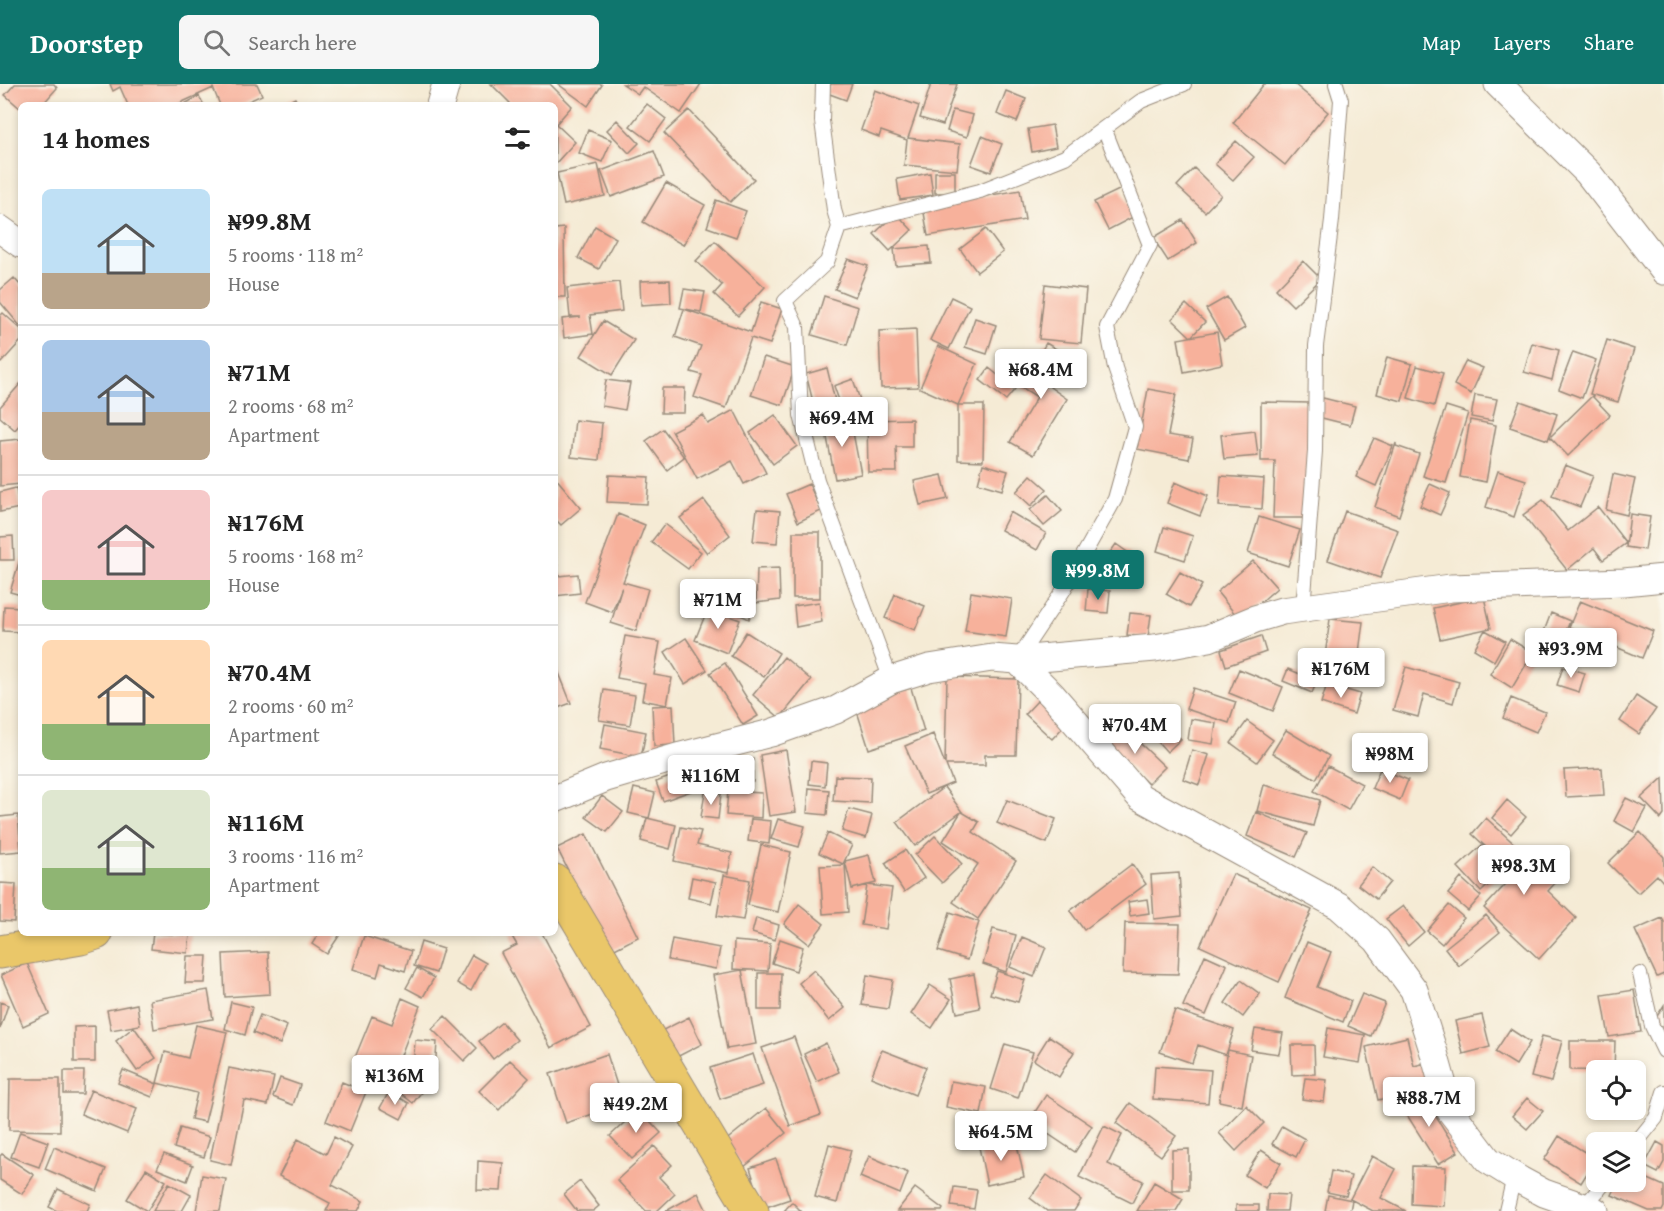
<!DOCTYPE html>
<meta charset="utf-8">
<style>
:root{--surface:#fff;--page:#f6f6f6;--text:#222;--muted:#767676;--line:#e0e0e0;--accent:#0f766e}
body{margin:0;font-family:"Gentium Book Plus",serif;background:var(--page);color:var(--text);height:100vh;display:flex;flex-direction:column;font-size:22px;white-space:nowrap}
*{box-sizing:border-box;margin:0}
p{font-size:20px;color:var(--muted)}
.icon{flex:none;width:33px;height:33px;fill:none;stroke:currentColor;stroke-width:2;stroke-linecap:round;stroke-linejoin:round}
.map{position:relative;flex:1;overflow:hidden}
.details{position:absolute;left:18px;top:18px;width:540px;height:834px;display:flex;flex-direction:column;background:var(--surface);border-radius:9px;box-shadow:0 3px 9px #0003}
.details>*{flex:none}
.controls{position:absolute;left:1586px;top:976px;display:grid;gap:12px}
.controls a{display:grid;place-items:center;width:60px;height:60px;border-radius:9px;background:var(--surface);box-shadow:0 3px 9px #0003;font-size:30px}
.price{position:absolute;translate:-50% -51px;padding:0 14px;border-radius:6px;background:#fff;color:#222;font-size:20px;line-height:39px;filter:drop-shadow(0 2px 3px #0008)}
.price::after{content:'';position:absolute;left:50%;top:36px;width:18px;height:14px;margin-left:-9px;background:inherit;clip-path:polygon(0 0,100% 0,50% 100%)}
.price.selected{background:var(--accent);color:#fff}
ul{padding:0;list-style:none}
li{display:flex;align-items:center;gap:18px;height:150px;padding:0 24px}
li+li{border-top:2px solid var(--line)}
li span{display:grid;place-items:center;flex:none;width:168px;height:120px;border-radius:9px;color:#555}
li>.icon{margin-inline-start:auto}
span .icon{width:72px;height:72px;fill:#fffc;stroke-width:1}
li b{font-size:26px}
h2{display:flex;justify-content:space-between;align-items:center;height:72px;padding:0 24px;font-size:26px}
header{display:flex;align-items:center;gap:36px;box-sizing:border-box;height:84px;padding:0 30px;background:var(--accent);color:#fff}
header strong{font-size:28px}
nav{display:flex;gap:33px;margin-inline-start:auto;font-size:21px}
.search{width:420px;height:54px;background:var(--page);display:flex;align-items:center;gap:15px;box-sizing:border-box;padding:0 21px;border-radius:9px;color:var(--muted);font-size:22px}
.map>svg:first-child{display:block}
.building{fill:#f7b19b}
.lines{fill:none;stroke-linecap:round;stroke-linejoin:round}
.lane-casing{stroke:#988a7a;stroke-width:16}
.street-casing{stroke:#988a7a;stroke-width:29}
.primary-casing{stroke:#988a7a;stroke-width:35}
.lane{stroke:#fff;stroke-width:14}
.street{stroke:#fff;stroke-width:27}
.primary{stroke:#eac769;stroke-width:33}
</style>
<header>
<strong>Doorstep</strong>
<div class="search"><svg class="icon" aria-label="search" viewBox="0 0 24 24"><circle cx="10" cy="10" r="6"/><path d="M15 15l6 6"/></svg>Search here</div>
<nav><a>Map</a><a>Layers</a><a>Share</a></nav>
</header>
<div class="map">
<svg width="1664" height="1127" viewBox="0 0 1664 1127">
<rect width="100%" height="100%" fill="#fbf7ec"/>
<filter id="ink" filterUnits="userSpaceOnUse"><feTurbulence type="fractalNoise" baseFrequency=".0167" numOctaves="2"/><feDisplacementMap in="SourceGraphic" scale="12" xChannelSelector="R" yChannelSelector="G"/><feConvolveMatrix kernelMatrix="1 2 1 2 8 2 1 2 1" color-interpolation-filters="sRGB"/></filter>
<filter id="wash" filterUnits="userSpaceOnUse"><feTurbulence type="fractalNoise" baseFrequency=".008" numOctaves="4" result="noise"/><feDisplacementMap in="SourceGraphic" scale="24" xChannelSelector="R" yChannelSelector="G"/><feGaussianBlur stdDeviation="1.35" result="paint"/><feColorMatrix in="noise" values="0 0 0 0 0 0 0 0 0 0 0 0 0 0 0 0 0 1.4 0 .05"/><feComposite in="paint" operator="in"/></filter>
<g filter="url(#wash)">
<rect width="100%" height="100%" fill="#f5ebd5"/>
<g id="blocks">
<path class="building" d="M15,0H54L57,4L42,21H21V25L5,11Z
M110,0H257L262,11L240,21H220L213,4L176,21H128L120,3L113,7Z
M491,0H550L572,22L556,40L575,58L555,80V21H508L510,19Z
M558,0H601L602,1L588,22Z
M623,0H701L681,29L643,3L638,10Z
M831,0H852L846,16L827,9Z
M931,0H957L943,41L920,34Z
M1264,0H1294L1328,28L1285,81L1233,39Z
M875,6L919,22L908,54L960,60L957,86L904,81L907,56L881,47L879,53L861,46Z
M1006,7L1026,15L1017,38L997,30Z
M199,12L204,21H183Z
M295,14L299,21H281Z
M647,20L666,35L650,57L630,42Z
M689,26L754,95L730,118L664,49Z
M953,26L973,31L967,53L947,47Z
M617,36L639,59L629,69L607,46Z
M1052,41L1056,63L1032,68L1028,45Z
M588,46L612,56L602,78L579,69Z
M982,52L1002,60L991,88L971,81Z
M1236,57L1254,73L1233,96L1215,80Z
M654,67L664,93L611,113L601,87Z
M598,80L605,112L564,121L557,89Z
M1194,84L1221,111L1205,128L1177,102Z
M935,88H955V109H935Z
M930,89L933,111L900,116L897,95Z
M666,99L705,121L683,161L643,138Z
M1121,105L1135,132L1108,146L1094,118Z
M1020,106L1025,136L928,152L923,123Z
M716,116L746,127L736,153L707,143Z
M896,129L912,146L890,167L874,150Z
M1183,136L1197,159L1168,177L1153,154Z
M595,142L616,154L599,185L578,174Z
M564,144L565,213H555V145Z
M986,145L1003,168L977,188L960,165Z
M715,157L765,203L738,232L714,210L722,201L696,177Z
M929,162L931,179L896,182L894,165Z
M848,175L868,182L855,213L835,205Z
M1303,177L1321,195L1293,222L1276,205Z
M14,194L21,202V243L0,218V206Z
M670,196L671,219L641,221L640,197Z
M619,198L622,227L590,231L593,250L564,254L562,235L581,233H570L567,204Z
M1045,200L1086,205L1081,259L1039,255Z
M684,205L705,208L701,228L680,224Z
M824,212L858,223L847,261L812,251Z
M951,213L970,222L949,265L930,256Z
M1227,213L1245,244L1224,256L1206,225Z
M761,218L782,225L770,260L751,254L726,324L694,313L702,291L691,288L701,262L675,253L684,225L751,248Z
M1186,220L1205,238L1191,253L1172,235Z
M3,229L21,245V257L1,279L0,278V232Z
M975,234L996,241L987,270L965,263Z
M603,237L634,256L612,291L581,272Z
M916,245L918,303L881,304L879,247Z
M1217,248L1222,280L1184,288L1178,255Z
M1607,256L1634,265L1618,318L1590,310Z
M1046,259L1068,272L1050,303L1067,315L1033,371L1010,358L1037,313L1021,303Z
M1532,259L1559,266L1552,296L1524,288Z
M938,262L977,280L958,321H984L983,377L958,376V321L920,304Z
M1573,268L1596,276L1582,314L1559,305Z
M764,273L795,283L782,321L751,311Z
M1387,273L1412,280L1402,317L1377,310Z
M1466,277L1483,284L1471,310L1454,301Z
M1417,282L1443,289L1434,322L1408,314Z
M827,284L838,329L817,334L806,290Z
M989,284L1015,305L1006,316L980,296Z
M853,295L862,322L843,328L834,302Z
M606,296L630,299L625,326L602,322Z
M21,299V339L15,346L0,333V323Z
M662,304H685L684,329H661Z
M1148,305L1176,310L1168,351L1193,355L1189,375L1137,365Z
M1475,311L1497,315L1492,337L1471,333Z
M1592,312L1610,331L1568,372L1550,353Z
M1323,314L1355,322L1350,341L1318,333Z
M1520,317L1557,330L1548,356L1510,343Z
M1261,318L1310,319L1307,434H1273L1275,377H1261Z
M1446,322L1468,329L1446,399L1423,392Z
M734,326L766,389L744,400L732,377L697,395L672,347L703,331L708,340Z
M775,331L797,362L773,380L750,349Z
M850,333L861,390L835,395L824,338Z
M912,335V363H896L897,388H868L867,336Z
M575,336L602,339L599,376L571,373Z
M1470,336L1496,341L1486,398L1460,393Z
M663,345L684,373L667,386L646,357Z
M1255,347L1258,372L1224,375L1221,351Z
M1374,354L1393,362L1376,402L1356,393Z
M21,355V400L0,402V357Z
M1396,359V362L1419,370L1399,432L1375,423Z
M983,380L1008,387L1002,406L978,399Z
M1565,381L1593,392L1580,423L1552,412Z
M1498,387L1526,396L1514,433L1486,423Z
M1613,390L1635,395L1627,431L1606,426Z
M609,391L649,393L647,420L607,418Z
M942,391L948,415L920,421L914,397Z
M1031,391L1047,405L1031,422L1016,408Z
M1221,392L1264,395L1262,425L1219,422Z
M555,393L581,424L561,441L555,435Z
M1175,398L1208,412L1200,432L1167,419Z
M809,400L821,427L798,438L786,410Z
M1430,400L1450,409L1440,431L1420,422Z
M16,404L20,424L0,428V408Z
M1048,411L1062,427L1044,442L1030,426Z
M704,416L730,451L707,469L680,434Z
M1543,416L1568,447L1598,423L1626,459L1603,476L1594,464L1567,486L1523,431Z
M757,425L780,427L777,459L753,457Z
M1345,427L1398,446L1380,494L1328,476Z
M1010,428L1046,449L1037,466L1001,446Z
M618,430L645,441L623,498L648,505L636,547L611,539L622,503L612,528L585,518Z
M1630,430L1650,433L1645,466L1626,463Z
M1259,433L1300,446L1288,482L1248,469Z
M665,440L701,468L688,485L651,458Z
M1164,443L1193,452L1185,476L1157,467Z
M793,448H820V514H793Z
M13,452L14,476H0V453Z
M1116,460L1130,470L1108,503L1093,493Z
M555,471H556L559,492L578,490L580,509L555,512Z
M20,475H21V511L10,508Z
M1253,477L1277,504L1240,536L1217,508Z
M779,484L780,516L756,519L757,485Z
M1180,488L1202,501L1189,523L1166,510Z
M1088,505L1110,507L1108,529L1086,527Z
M730,507L756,519L749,535L723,523Z
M971,508L1012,515L1006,553L965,547Z
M895,510L925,522L915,546L885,534Z
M1484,513L1491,544L1440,555L1433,524Z
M1580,517L1653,547L1642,574L1569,543Z
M819,518L822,538L796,543L794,522Z
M4,522L21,523V548L3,547Z
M708,524L740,536L727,569L695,556Z
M1130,529L1151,531L1148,553L1127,551Z
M1551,529L1570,537L1562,557L1543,550Z
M1330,535L1363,538L1358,576L1325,572Z
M1485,546L1505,557L1494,577L1474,565Z
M746,548L779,569L764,593L731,572Z
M625,552L660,558L654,591L672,594L667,621L642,616L645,599L617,594Z
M1261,552L1266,568L1226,582L1221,566Z
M686,554L707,586L685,600L665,568Z
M1510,555L1533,569L1512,604L1490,590Z
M784,573L811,596L780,634L753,611Z
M555,579L571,619L555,625Z
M725,579L758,632L743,641L710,589Z
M1406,583L1459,598L1453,619L1424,610L1418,633L1393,626Z
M1563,583L1585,589L1579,608L1557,601Z
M1239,585L1283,603L1273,627L1229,609Z
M1288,585L1317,597L1312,609L1283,597Z
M947,593L1018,595L1016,671H985V681H946L953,699L926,710L905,662L933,650L945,680Z
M1327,600L1360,610L1354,630L1321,619Z
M911,604L924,647L869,665L855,621Z
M1193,604L1236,618L1229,639L1186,625Z
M604,606L635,611L630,641L599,636Z
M1636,612L1656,625L1639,650L1620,637Z
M1511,614L1545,628L1536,648L1503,634Z
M1039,615L1066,640L1052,655L1025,630Z
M673,621L675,661L654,662L652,622Z
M1191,635L1216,639L1213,660L1188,656Z
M1164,637L1181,655L1167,668L1150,649Z
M1247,637L1273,656L1257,678L1231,659Z
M605,640L646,648L641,673L600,665Z
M1122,642L1165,683L1148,700L1105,658Z
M1286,646L1329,672L1316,695L1272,669Z
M786,666L796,728L769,732L760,671Z
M1192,666L1209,671L1199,701L1183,695Z
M753,675V698L721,699L720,676Z
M811,677L827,679L825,702L809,700Z
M703,681L710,700L663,717L656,698Z
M1328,682L1362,700L1348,726L1314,707Z
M1602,684L1604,711L1566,713L1564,686Z
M1380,685L1408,696L1400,716L1372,704Z
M835,692L871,693L870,719L833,717Z
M1663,694L1664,731L1661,735L1641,714Z
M1264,701L1320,716L1313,742L1257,727Z
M944,703L962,728L979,738L973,748L1016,777L978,835L953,818L978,780L943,757L961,728L915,762L897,738Z
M634,704L655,709L649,734L628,729Z
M809,704L829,706L827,731L807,729Z
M728,707L762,709L761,734L726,731Z
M705,708L721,710L718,735L701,733Z
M602,712L623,728L607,748L586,733Z
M1626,714L1647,724L1634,748L1614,737Z
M1007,716L1056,735L1047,759L997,739Z
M1507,716L1526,733L1511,750L1492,734Z
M849,725L872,731L866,754L842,747Z
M1256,728L1307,749L1296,773L1247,752Z
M18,731L21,767L0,769V733Z
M647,734L676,741L670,765L641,757Z
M1486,734L1556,798L1548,807L1576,834L1539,875L1484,824L1515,790L1472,750Z
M751,735L771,737L769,760L748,757Z
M778,735L805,742L799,763L771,755Z
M681,743L701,747L697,761L732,769L728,789L674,777Z
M1640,748L1664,773V799L1657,791L1638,809L1608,779Z
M828,749L852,761L843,780L819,769Z
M586,750L638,853L609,868L557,764Z
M935,752L962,780L942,799L915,771Z
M761,761L791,768L778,828L748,821Z
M1482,761L1505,785L1481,808L1458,783Z
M905,766L924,794L904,808L885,779Z
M869,771L876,799L868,801L892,804L886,845L861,841L867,801L852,805L845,777Z
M1132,780L1146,800L1084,846L1070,827Z
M845,781L848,828L823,830L820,782Z
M1372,783L1390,798L1376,815L1358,801Z
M1179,789L1182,832L1154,835L1151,791Z
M1233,790L1312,826L1279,898L1200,862Z
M724,791L750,796L743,836L717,832Z
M692,793L716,798L711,819L688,814Z
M1461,794L1481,812L1468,827L1448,810Z
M0,799L16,800L14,838L0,837Z
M1147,815L1149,829L1130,832L1128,818Z
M799,820L824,840L809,860L784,840Z
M1449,821L1464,834L1442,860L1427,847Z
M1403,822L1424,848L1408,862L1386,835Z
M950,828L979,838L967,876L938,867Z
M1486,831L1500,848L1459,882L1445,864Z
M756,834L779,841L775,856L752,849Z
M1662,834L1664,838V890L1657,893L1635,846Z
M1125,839L1180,840L1178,890L1123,889Z
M993,845L1016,851L1006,888L983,880Z
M153,849L190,851L188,869L151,865Z
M319,849H341L327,870L312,860Z
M510,849H542L591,943L551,964L501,869L517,861Z
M364,852L411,867L405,887L381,879L377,893L353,885Z
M1022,853L1046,863L1034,893L1010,883Z
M672,855L720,864L716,885L668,876Z
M780,855L803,863L796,887L772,879Z
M734,857L770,860L768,887L733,885Z
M421,858L443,865L436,889L414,882Z
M1307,858L1331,868L1317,903L1351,917L1343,938L1285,914Z
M268,868L270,910L225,913L223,870Z
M472,871L486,879L471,907L457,899Z
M1205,871L1227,881L1206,931L1183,922Z
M187,872H207L205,899H185Z
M27,879L49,930L23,942L1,891Z
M417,884L434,894L423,913L406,904Z
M742,886L756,960L727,965L713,891Z
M814,886L845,924L829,937L799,899Z
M997,887L1025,896L1018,918L990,910Z
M758,889H781L780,926H758Z
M974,890L980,924L957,929L950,895Z
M867,891L893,896L888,925L862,921Z
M1241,896L1260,910L1243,933L1225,919Z
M930,901L951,915L932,944L911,930Z
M208,906L213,935L154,945L150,916Z
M1634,906L1641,948L1609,953L1602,911Z
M1362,910L1385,919L1371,952L1348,942Z
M402,914L420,922L393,992L354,976L372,932L392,940Z
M0,918L8,921L0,945Z
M231,918L252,923L245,951L225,945Z
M137,920L140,941L111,946L107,926Z
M1664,921V944L1654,937Z
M1175,926L1234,946L1226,971L1198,961L1192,979L1160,968Z
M260,931L287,942L280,960L253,949Z
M1482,931L1490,963L1463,970L1455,937Z
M445,932L477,964L464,977L432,945Z
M689,933L702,960L671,976L657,949Z
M502,938L517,956L493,975L479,957Z
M196,941L227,948L205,1038L191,1035L197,1009L157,999L165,968L188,974Z
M95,942V978H74V943Z
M134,943L156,974L137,987L116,957Z
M1328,944L1365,951L1360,979L1323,973Z
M1255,945L1283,949L1279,970L1251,966Z
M1510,945L1530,958L1516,981L1495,968Z
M1049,952L1074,968L1059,993L1034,976Z
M1542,952L1562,957L1551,998L1531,993Z
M794,953L821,1031L790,1042L762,964Z
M1407,953L1414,982L1426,979L1432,1003L1378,1016L1366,963Z
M415,956L437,958L435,988L413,987Z
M1570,957H1615L1614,987L1570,986Z
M826,959L839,988L817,998L804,970Z
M1005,960L1033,968L1018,1014L991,1005Z
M1291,961H1314L1315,990L1292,991Z
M882,966L926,983L915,1011L871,993Z
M1228,966L1251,971L1242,1022L1219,1017Z
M607,970L623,1020L566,1039L550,990Z
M753,970L763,1001L720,1015L710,984Z
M510,976L529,994L499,1026L479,1007Z
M1155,982L1211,986L1208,1019L1153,1015Z
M229,984L274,993L268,1021L244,1016L231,1081L210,1076Z
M405,985L426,1002L413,1019L391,1002Z
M123,986L157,1000L152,1013L118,999Z
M64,987H84L83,1010H64Z
M280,994L300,1001L293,1021L273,1013Z
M1305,994L1327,996L1324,1018L1302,1015Z
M10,995H60V1047L9,1046Z
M951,997L986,1003L981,1030L946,1023Z
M342,998L366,1008L350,1047L326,1037Z
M91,1006L137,1025L127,1049L81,1030Z
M1420,1007L1458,1068L1438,1080L1400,1020Z
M389,1008L409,1019L401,1035L380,1024Z
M1046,1011L1092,1042L1075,1068L1029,1037Z
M1527,1014L1543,1027L1527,1045L1512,1032Z
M1130,1019L1176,1052L1161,1072L1116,1039Z
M1246,1021L1264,1039L1236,1067L1219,1049Z
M766,1024L786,1049L744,1083L724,1058Z
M639,1025L661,1049L632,1075L610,1052Z
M1104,1042L1122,1051L1108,1080L1143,1097L1132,1119L1079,1093Z
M1282,1042L1305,1055L1296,1073L1272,1060Z
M180,1044L210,1053L204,1073L174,1064Z
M20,1048L48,1058L39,1083L11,1073Z
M1559,1052L1596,1075L1581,1099L1544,1076Z
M334,1053L352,1063L332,1101L363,1117L358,1127H326L330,1119L279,1092L298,1055L326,1070Z
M1016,1056L1024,1093L987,1101L979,1063Z
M1657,1058L1664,1062V1078L1658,1089L1644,1082Z
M829,1060L851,1066L837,1119L815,1113Z
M654,1062L672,1081L659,1093L675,1110L657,1127H646L617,1096Z
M54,1063L106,1085L97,1107L45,1085Z
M1189,1065V1106H1172V1066Z
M1261,1066L1281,1079L1265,1104L1245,1091Z
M2,1070L34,1091L22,1110L0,1096V1072Z
M164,1070L193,1081L187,1097L157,1085Z
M869,1072L908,1089L900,1110L860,1093Z
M1372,1072L1396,1085L1381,1114L1406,1127H1373L1350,1115Z
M776,1075L790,1115L763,1124L750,1084Z
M478,1077L503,1079L501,1107L477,1106Z
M1412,1082L1446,1083L1444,1122L1411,1120Z
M146,1085L166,1097L147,1127L127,1115Z
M1331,1087L1351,1092L1346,1112L1327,1108Z
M1635,1089L1664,1102V1123L1662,1127H1649L1612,1111L1618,1098H1635Z
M202,1091L226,1095L220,1127H196Z
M1047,1091L1081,1116L1074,1127H1047L1030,1114Z
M580,1097L599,1122L593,1127H577L564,1110Z
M1154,1098L1183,1115L1176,1127H1137Z
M169,1099L191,1111L182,1127H153Z
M954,1103L977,1106L974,1125L951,1122Z
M915,1104L943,1125L942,1127H897Z
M58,1105L90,1120L87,1127H57L49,1123Z
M698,1109L707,1127H666Z
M1268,1110L1289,1111L1287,1127H1267Z
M1328,1111L1352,1116L1350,1127H1325Z
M792,1118L801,1127H784Z
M1236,1121H1259V1127H1236Z"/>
</g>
</g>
<g filter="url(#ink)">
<use href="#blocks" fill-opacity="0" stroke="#988a7a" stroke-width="1.5"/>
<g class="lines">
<g class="lane-casing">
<path id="lane" d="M823,0L822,37L834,126L839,143L827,178L785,217L797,243L801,331L817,396L891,596
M839,143L980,107L1065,73L1141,17L1184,0
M1303,525L1315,367L1316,262L1332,136L1341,16L1336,0
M1017,576L1063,507L1115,415L1135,343L1115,284L1107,243L1150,161L1104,44
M1640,890L1652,942L1664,967
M1635,1060L1656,1034L1664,1008
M1584,1123L1605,1098
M1506,1127L1514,1093"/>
</g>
<g class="street-casing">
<path id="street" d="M1498,0L1588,89L1664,187
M440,21L446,0
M0,145L21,160
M1017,576L1155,564L1209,554L1255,535L1282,527L1451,504L1624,498L1664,494
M555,715L606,694L681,672L771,649L836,626L891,596L929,584L992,574L1017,576L1052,611L1140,713L1339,822L1377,856L1414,906L1434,969L1450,1026L1488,1076L1520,1096L1544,1109L1595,1127"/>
</g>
<g class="primary-casing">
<path id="primary" d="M555,797L752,1127
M0,868L81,854L96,849"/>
</g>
<use href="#lane" class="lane"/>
<use href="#street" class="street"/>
<use href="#primary" class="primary"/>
</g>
</g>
</svg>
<div class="controls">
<a><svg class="icon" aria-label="locate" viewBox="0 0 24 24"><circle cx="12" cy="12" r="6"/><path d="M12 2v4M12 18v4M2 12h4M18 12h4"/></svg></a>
<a><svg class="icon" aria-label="layers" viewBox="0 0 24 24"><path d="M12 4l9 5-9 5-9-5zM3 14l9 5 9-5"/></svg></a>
</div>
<b class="price" style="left:1041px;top:316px">₦68.4M</b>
<b class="price" style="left:842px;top:364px">₦69.4M</b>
<b class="price selected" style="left:1098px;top:517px">₦99.8M</b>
<b class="price" style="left:718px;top:546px">₦71M</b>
<b class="price" style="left:1571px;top:595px">₦93.9M</b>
<b class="price" style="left:1341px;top:615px">₦176M</b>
<b class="price" style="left:1135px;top:671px">₦70.4M</b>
<b class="price" style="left:1390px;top:700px">₦98M</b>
<b class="price" style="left:711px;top:722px">₦116M</b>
<b class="price" style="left:1524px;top:812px">₦98.3M</b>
<b class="price" style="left:395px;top:1022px">₦136M</b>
<b class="price" style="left:1429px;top:1044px">₦88.7M</b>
<b class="price" style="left:636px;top:1050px">₦49.2M</b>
<b class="price" style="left:1001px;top:1078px">₦64.5M</b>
<section class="details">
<h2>14 homes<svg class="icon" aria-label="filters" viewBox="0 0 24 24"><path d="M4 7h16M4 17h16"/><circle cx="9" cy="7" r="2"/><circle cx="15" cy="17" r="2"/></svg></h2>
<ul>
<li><span style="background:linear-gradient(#bfe0f5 70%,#b9a48a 0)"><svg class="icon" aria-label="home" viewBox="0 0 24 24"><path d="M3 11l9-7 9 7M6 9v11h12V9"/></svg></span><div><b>₦99.8M</b><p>5 rooms · 118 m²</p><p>House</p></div></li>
<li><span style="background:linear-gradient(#a9c7e8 60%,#b9a48a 0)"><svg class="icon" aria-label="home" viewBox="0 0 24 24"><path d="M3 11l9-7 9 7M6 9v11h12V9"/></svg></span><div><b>₦71M</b><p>2 rooms · 68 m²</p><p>Apartment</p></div></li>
<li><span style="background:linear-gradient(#f6c9c9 75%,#8fb573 0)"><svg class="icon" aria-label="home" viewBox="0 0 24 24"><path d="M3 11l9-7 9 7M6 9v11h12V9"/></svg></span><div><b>₦176M</b><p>5 rooms · 168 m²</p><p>House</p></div></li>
<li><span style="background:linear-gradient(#ffd9b3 70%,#8fb573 0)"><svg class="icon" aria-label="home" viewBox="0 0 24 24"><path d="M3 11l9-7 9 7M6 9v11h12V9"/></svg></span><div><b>₦70.4M</b><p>2 rooms · 60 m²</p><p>Apartment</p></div></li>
<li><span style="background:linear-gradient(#dfe7d0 65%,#8fb573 0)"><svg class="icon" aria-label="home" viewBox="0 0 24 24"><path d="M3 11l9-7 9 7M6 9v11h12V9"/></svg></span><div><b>₦116M</b><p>3 rooms · 116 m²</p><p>Apartment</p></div></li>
</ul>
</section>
</div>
